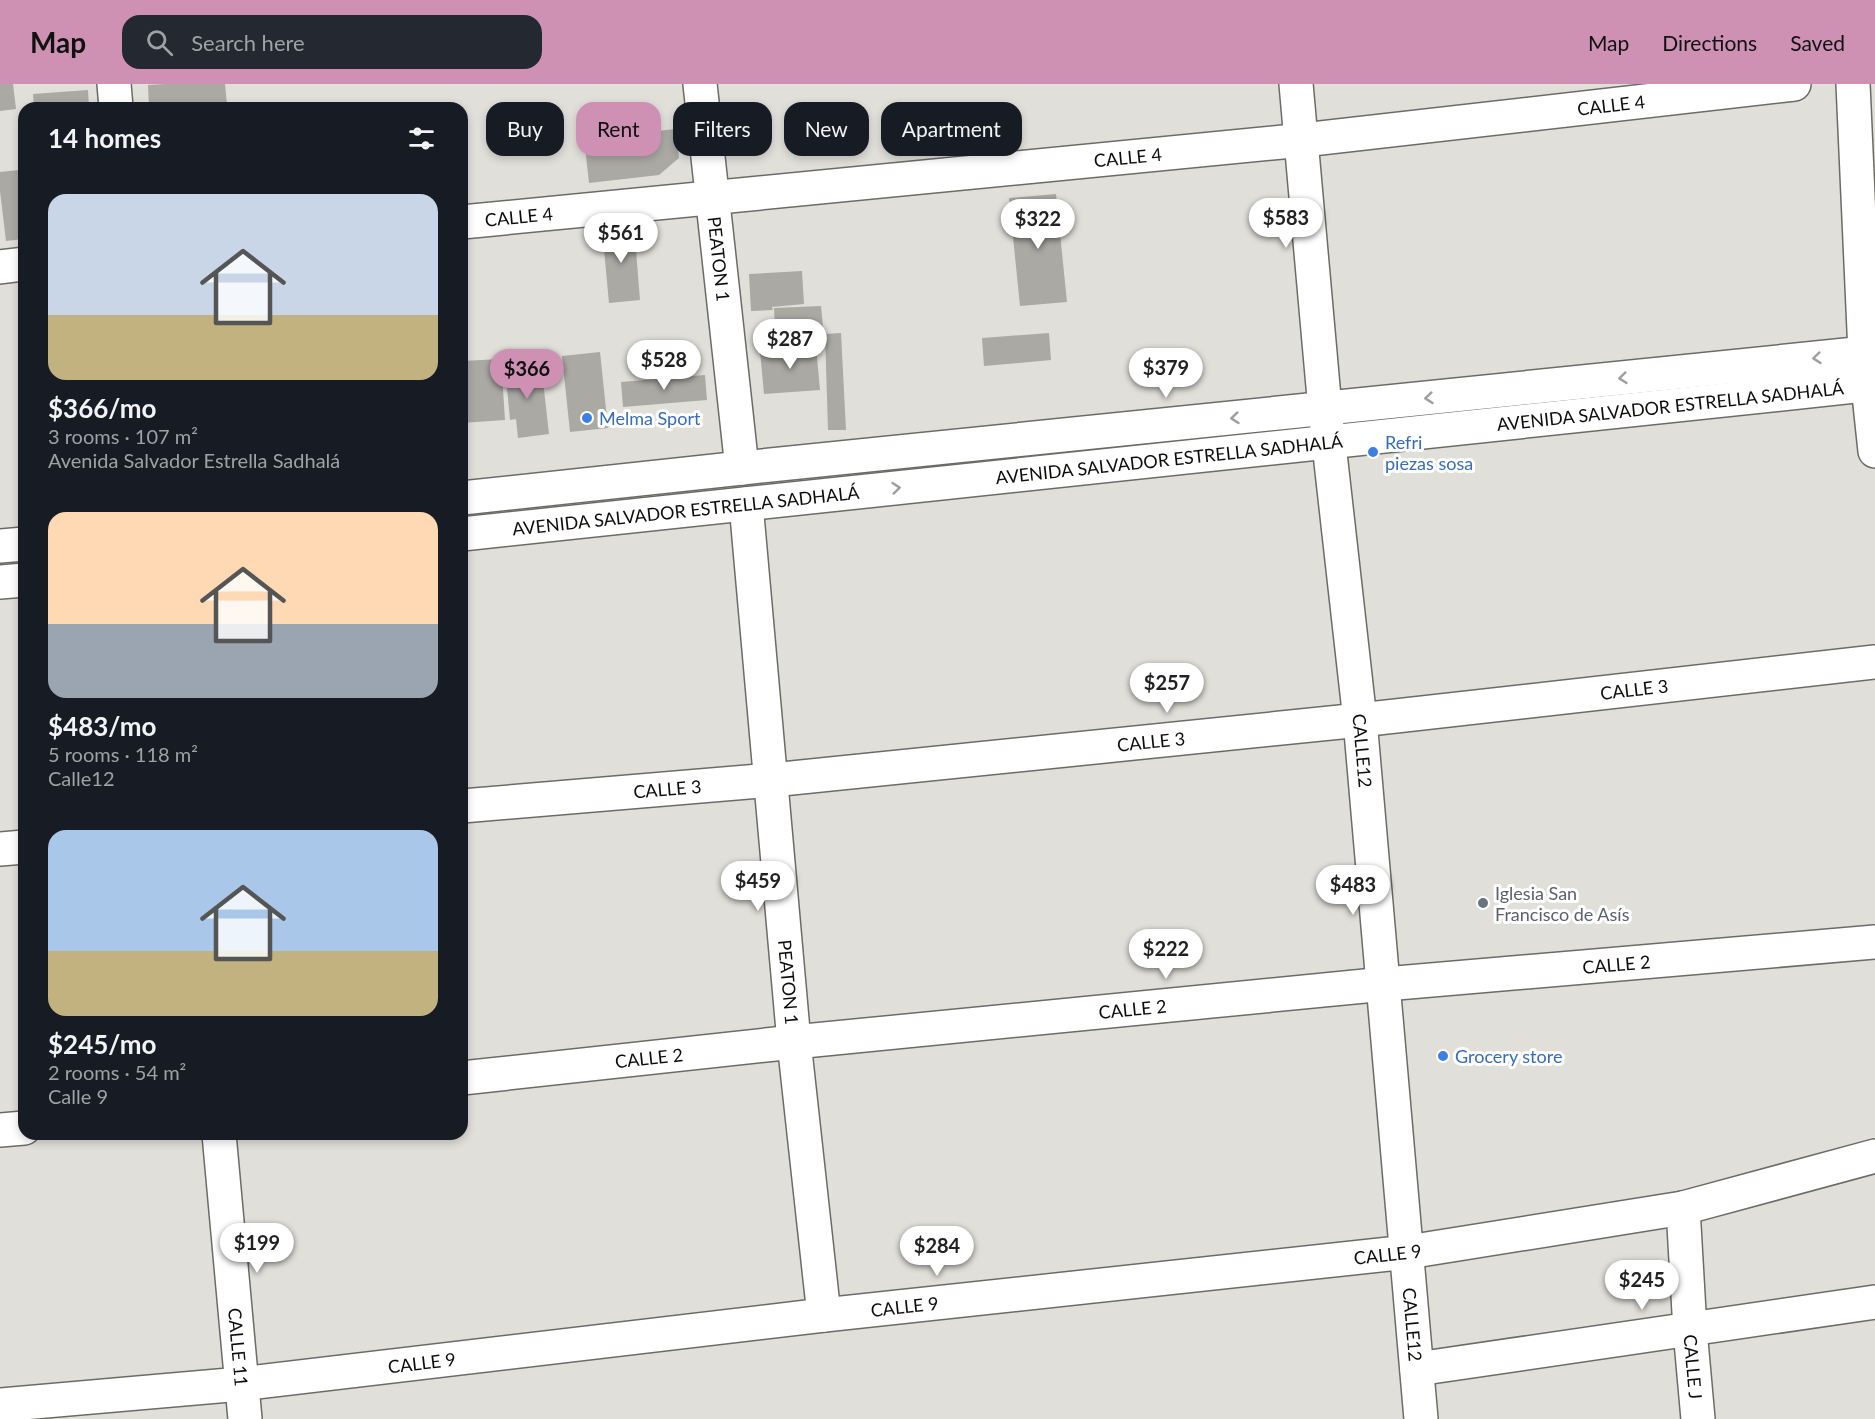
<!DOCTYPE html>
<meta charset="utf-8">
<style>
:root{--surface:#171b24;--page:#242831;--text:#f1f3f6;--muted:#9ea1a6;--accent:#ce91b3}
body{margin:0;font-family:Lato,sans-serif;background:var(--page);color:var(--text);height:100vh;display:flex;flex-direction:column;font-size:22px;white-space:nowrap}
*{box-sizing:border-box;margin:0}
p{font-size:20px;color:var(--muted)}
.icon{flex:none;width:33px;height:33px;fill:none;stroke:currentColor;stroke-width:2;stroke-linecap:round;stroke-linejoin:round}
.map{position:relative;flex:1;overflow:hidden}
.drawer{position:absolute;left:18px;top:18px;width:450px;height:1038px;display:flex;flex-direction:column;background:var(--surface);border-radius:18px;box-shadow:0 3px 9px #0003}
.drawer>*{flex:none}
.hud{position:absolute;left:486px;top:18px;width:570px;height:54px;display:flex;gap:12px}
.price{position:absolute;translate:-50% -51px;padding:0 14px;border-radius:21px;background:#fff;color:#222;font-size:20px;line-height:39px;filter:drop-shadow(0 2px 3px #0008)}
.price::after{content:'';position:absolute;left:50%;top:36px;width:18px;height:14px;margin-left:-9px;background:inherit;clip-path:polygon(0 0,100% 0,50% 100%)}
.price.active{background:var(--accent);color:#111}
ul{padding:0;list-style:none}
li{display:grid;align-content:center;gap:12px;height:318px;padding:0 30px}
li span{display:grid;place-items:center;height:186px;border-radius:18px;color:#555}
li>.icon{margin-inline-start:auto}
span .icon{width:108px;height:108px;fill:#fffc;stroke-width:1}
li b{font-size:26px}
h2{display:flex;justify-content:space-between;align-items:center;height:72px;padding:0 30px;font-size:26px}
.pill{padding:0 21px;border-radius:18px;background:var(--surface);box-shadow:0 3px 9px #0003;font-size:21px;line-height:54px}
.pill.active{background:var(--accent);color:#111}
header{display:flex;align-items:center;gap:36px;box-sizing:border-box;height:84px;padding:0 30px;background:var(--accent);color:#111}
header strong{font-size:28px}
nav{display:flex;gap:33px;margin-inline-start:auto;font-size:21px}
.search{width:420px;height:54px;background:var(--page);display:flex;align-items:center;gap:15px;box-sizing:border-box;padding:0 21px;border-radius:18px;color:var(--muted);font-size:22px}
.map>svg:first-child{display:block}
.building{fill:#aaa9a4}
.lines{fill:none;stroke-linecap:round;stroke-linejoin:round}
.minor-casing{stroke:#6c6b66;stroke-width:36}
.secondary-casing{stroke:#6c6b66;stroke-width:36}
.minor{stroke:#fff;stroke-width:33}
.secondary{stroke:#fff;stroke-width:33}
.oneway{stroke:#9f9e9d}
.shop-dot{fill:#3f7fe0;stroke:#fff;stroke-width:2}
.worship-dot{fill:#6b7280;stroke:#fff;stroke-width:2}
.labels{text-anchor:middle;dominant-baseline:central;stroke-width:6;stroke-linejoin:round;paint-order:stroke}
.street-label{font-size:18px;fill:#0e0d0b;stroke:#fff}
.shop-label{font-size:18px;fill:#366cbe;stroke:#fff;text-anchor:start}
.worship-label{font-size:18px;fill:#5b616d;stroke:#fff;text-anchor:start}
</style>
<header>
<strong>Map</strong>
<div class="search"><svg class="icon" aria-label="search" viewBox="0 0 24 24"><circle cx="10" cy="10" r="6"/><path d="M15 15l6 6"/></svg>Search here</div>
<nav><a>Map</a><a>Directions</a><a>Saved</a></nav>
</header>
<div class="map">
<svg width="1875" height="1335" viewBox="0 0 1875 1335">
<rect width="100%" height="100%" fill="#e0dfd9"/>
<path class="building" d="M0,0H13L16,25L0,27Z
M166,0H225L227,21L149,24L148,1Z
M88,6L89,24H34L33,10Z
M676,45L679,74L659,91L589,99L584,54Z
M19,86L24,126V155L6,157L0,107V88Z
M1056,110L1067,218L1020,222L1009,114Z
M634,141L640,216L609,219L602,144Z
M802,187L804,220L772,223L773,226L751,227L749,190Z
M821,222L823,243L775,246L774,224Z
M841,249L846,346H828L825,250Z
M1049,249L1051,276L984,282L982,254Z
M816,262L820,306L764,310L760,267Z
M600,268L608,344L570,348L562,272Z
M501,275L505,336L462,339V277Z
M541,279L549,350L518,354L516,335L510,336L505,283Z
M705,291L707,316L623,323L621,298Z"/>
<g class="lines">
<g class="minor-casing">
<g id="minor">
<path d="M114,0L116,24"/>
<path id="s1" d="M700,0L742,384"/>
<path id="s2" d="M1296,0L1325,325L1360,636L1421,1335"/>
<path d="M1853,0L1865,269"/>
<path id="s3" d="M462,138L1303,56L1794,0"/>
<path d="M0,183L24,180"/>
<path d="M1868,301L1875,367"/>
<path id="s4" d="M746,420L794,958L824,1231"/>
<path id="s5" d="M462,722L772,696L1360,636L1875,578"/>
<path d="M0,765L24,763"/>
<path id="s6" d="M462,994L794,958L1385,900L1875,858"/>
<path d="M0,1046L24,1044"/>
<path id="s7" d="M219,1050L245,1335"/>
<path id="s8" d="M1683,1124L1690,1246L1698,1335"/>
<path d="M1417,1285L1875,1218"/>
<path id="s9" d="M0,1321L241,1300L824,1231L1408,1168L1683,1124L1875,1072"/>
</g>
</g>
<g class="secondary-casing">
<g id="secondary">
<path d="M462,414L742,384L1875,268"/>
<path id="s10" d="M462,450L1875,300"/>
<path d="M0,462L24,460"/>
<path d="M0,498L24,496"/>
</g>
</g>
<use href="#minor" class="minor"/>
<use href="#secondary" class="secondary"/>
</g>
<defs><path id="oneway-chevron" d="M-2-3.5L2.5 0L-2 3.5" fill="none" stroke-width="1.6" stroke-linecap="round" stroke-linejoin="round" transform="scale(1.5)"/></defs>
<g class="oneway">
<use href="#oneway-chevron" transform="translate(1817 274) rotate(174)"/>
<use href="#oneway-chevron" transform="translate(1623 294) rotate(174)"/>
<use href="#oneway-chevron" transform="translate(1429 314) rotate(174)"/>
<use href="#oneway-chevron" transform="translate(1235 334) rotate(174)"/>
<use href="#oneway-chevron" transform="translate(896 404) rotate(-6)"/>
</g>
<g class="shop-dot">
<circle cx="587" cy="334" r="6"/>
<circle cx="1373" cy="368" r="6"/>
<circle cx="1443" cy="972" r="6"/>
</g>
<circle class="worship-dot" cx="1483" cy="819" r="6"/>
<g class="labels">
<g class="street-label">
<text stroke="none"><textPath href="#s3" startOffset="1155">CALLE 4</textPath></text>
<text stroke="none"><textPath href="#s3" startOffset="669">CALLE 4</textPath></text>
<text stroke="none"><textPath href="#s3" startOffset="57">CALLE 4</textPath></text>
<text stroke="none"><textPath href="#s1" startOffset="176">PEATON 1</textPath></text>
<text stroke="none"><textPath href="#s10" startOffset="1215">AVENIDA SALVADOR ESTRELLA SADHALÁ</textPath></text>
<text stroke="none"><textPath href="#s10" startOffset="711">AVENIDA SALVADOR ESTRELLA SADHALÁ</textPath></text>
<text stroke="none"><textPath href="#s10" startOffset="225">AVENIDA SALVADOR ESTRELLA SADHALÁ</textPath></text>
<text stroke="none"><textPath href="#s5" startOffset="1178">CALLE 3</textPath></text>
<text stroke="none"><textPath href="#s5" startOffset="692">CALLE 3</textPath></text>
<text stroke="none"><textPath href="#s2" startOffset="670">CALLE12</textPath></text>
<text stroke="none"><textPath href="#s5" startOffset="206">CALLE 3</textPath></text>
<text stroke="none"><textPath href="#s6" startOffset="1160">CALLE 2</textPath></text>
<text stroke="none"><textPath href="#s4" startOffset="480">PEATON 1</textPath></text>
<text stroke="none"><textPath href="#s6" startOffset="674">CALLE 2</textPath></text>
<text stroke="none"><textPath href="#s6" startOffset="188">CALLE 2</textPath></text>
<text stroke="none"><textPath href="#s9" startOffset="1396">CALLE 9</textPath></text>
<text stroke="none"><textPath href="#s9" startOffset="910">CALLE 9</textPath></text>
<text stroke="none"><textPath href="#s2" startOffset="1246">CALLE12</textPath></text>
<text stroke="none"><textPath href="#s7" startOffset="214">CALLE 11</textPath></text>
<text stroke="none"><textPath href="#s9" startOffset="424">CALLE 9</textPath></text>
<text stroke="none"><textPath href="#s8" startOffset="159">CALLE J</textPath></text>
</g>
<g class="shop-label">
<text x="599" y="334">Melma Sport</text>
<text x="1385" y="358">Refri<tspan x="1385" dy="21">piezas sosa</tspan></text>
<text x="1455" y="972">Grocery store</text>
</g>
<g class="worship-label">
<text x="1495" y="809">Iglesia San<tspan x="1495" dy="21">Francisco de Asís</tspan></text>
</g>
</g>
</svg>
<b class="price" style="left:1286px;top:165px">$583</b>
<b class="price" style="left:1038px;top:166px">$322</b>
<b class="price" style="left:621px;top:180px">$561</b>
<b class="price" style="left:790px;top:286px">$287</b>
<b class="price" style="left:664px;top:307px">$528</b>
<b class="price" style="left:1166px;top:315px">$379</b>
<b class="price active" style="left:527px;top:316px">$366</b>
<b class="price" style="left:1167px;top:630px">$257</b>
<b class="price" style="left:758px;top:828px">$459</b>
<b class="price" style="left:1353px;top:832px">$483</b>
<b class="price" style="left:1166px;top:896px">$222</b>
<b class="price" style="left:257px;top:1190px">$199</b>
<b class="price" style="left:937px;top:1193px">$284</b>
<b class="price" style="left:1642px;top:1227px">$245</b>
<div class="hud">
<a class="pill">Buy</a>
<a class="pill active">Rent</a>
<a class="pill">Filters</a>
<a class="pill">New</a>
<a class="pill">Apartment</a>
</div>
<section class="drawer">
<h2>14 homes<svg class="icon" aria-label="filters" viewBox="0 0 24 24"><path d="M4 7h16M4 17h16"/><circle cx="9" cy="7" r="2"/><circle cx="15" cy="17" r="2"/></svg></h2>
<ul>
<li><span style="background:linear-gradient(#c9d6e8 65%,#c2b280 0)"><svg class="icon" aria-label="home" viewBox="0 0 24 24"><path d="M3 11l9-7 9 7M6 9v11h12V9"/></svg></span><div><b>$366/mo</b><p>3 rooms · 107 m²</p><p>Avenida Salvador Estrella Sadhalá</p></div></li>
<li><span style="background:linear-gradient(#ffd9b3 60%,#9aa5b1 0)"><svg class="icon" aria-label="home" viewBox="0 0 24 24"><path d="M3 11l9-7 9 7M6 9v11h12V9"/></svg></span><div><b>$483/mo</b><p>5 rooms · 118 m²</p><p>Calle12</p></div></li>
<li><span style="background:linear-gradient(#a9c7e8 65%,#c2b280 0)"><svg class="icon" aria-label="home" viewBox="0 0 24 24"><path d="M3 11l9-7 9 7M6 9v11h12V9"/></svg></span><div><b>$245/mo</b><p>2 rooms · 54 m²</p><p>Calle 9</p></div></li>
</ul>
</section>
</div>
